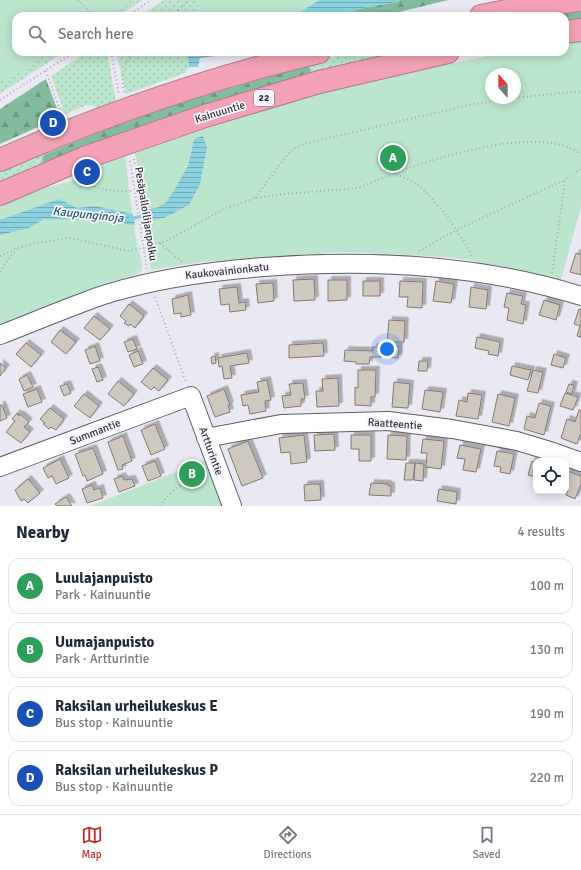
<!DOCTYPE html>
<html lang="en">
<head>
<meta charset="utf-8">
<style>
  :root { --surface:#fff; --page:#f2f2f3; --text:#1f2937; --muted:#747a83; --line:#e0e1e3; --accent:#be3027 }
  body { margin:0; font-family:Signika,sans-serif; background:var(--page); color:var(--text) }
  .controls { position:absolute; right:12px; bottom:12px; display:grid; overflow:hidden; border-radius:8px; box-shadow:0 2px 10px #0003 }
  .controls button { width:36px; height:36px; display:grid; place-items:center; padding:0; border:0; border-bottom:1px solid var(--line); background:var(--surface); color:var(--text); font:20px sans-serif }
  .compass { position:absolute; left:485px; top:68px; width:36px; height:36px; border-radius:50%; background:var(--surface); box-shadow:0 2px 10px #0003; rotate:339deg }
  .you { position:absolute; left:387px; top:349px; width:14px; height:14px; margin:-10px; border:3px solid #fff; border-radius:50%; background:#1a73e8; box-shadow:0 0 0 6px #1a73e833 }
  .badge { display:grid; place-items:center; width:26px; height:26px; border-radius:50%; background:var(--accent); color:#fff; font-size:13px; font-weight:700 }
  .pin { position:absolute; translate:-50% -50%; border:2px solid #fff; box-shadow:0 1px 4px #0006 }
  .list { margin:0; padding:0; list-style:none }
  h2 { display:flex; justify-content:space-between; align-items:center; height:52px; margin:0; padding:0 16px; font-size:17px }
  h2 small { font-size:13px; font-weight:400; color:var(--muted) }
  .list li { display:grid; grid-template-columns:26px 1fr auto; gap:12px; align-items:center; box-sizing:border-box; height:56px; margin:0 8px 8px; padding:0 8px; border:1px solid var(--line); border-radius:12px }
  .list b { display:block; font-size:15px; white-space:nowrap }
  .list p { margin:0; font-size:13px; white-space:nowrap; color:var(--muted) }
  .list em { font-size:13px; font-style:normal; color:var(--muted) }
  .icon { flex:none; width:22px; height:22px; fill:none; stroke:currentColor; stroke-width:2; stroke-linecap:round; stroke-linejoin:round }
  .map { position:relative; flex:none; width:581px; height:506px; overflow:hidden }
  .search { position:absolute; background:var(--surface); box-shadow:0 2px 10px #0003; left:12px; right:12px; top:12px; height:44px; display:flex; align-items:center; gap:10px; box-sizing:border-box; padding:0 14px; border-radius:12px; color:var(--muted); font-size:15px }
  .sheet { height:308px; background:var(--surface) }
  nav { display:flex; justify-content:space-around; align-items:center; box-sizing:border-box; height:56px; border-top:1px solid var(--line); background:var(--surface); font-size:11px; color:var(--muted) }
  nav a { display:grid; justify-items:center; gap:2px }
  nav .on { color:var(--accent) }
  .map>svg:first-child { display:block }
</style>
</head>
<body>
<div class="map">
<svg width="581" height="506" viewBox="0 0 581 506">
  <defs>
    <pattern id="grass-dots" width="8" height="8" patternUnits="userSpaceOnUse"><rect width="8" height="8" fill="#bbe5cd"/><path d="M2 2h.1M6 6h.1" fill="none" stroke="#a1c5b1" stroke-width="1.8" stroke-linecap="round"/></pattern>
    <pattern id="forest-firs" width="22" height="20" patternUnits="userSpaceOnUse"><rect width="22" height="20" fill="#83bb9d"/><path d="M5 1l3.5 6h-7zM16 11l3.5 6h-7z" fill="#6c9981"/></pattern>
    <pattern id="water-rules" width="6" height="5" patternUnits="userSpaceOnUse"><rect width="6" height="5" fill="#8bd2df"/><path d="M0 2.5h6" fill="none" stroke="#72abb6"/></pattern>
    <filter id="shadow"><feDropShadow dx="3.5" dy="-3.5" stdDeviation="0" flood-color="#0004"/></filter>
  </defs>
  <rect width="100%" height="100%" fill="#eae8f2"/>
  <path fill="url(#grass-dots)" d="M85,0H142C112,20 114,23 85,0Z
    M164,0H197L200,14L202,16H140Z
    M34,52H64L0,94V68Z
    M87,52H107L116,101L99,107L87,105L65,114L51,76Z
    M116,52H187L189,67L185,73L126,94Z
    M355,52H403L0,183V171L121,122L187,99L315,62Z"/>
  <path fill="url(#forest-firs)" d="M400,0H448L383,16H339L359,9L396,2Z
    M581,11V18L565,20V16H544Z
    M201,52H246L200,58Z
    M306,66L309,67L311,71L308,74C219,99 132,128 46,163L43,162L42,159L44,155L105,130L180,103Z
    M46,79L60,117L0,144V109Z"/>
  <path fill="#bbe5cd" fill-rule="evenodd" d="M0,0H129L105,16H16V52H50L16,75L0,80Z
    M197,0H319L294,16H202L200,14Z
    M581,41V206L561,280L463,259L432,256L346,252L201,262L151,270L149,260L148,221L164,218L204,164L206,148L194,139L188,166L173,192L166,202L159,207L146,210L135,153L219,123L321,93L432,67L509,52H565V43ZM491,74H515V98H491Z
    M125,157C129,187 132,218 138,249C140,256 145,266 140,273L100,285L0,324V206L35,191L78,179L93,172V168L116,158Z
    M207,460L224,506H90Z"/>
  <path fill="url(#water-rules)" d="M319,0H400L396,2L359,9L339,16H294Z
    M187,52H201L198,67H189Z
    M203,136L207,148L200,184L189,205L164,218L148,221L146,210L159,207L166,202L173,192L188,166L194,139Z
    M59,199L77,208L95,206L133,214L135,225L90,220L44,219L29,228L0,235V220Z"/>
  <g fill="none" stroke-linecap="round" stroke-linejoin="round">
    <path stroke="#8bd2df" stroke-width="3.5" d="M130,219L150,214"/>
  </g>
  <path fill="#cec8bf" stroke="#817b73" filter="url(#shadow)" d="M576,253L581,255V275L570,272Z
    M314,279L315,300L294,301L293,280Z
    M328,280H347V300L328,301Z
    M363,281H380V296H363Z
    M400,281L423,282L422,308L407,307L408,297H399Z
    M436,281L454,284L451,303L433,301Z
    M273,283L274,301L258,303L256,284Z
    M237,287L239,303L245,302L246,310L230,312L229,304L221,305L219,289Z
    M471,287L488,290L486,309L469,307Z
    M507,293L523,296L521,304L526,305L523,324L507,320L509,308L504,307Z
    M188,295L191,315L181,317V313L174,314L172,299Z
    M544,300L560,305L556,320L539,315Z
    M129,304L144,316L135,328L130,324L129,326L124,323L126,321L120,316Z
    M579,309L581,310V337L577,336L580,326L574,324Z
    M94,316L110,329L100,340L84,328Z
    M389,320L405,321L404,342H387Z
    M60,330L76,342L66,354L51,342Z
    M477,337L500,342L498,356L488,354L489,351L475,348Z
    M133,339L137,349L128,352L124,342Z
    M26,343L41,355L31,367L16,354Z
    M323,343L324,356L289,358V345Z
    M381,345L399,346L398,358L380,357Z
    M95,346L100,361L90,364L85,350Z
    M373,347H381L380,357H370L369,364H356V362L344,361L345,350L373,351Z
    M138,351L143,364L134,367L129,355Z
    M247,353L249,363L230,366L232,378L224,379L222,366L219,367L218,358Z
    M554,354L566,358L563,368L551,365Z
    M215,356L216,363L212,364L211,357Z
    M419,361H428L427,371H418Z
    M0,363L6,368L0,376Z
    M512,366L531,370L528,380L510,375Z
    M98,367L103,380L97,382L92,369Z
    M153,368L168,380L159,391L154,387L151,390L141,382Z
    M358,370H376L375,397H371V406L355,405V387L358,388Z
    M533,370L543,372L538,393L527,391Z
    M27,375L33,387L24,391L19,379Z
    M338,378L339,406L317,407L316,391H323L322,379Z
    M267,380L271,400L265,401L266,411L250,414L248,405L243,406L241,395L259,392L257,382Z
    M118,381L134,394L124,406L108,394Z
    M394,382L410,384L408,408L392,407Z
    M303,383L305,399H301V406L284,408L282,396L291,395L289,384Z
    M67,384L71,393L64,396L60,386Z
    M569,384L574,385L572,394L566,392Z
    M37,389L42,402L28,407L23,394Z
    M224,389L230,405H228L230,412L215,417L207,396Z
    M425,390L443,392L440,412L422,409Z
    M468,393L482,395L478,419L456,416L459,400L467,402Z
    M565,393L578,397L573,410L560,406Z
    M84,394L99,406L90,418L74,406Z
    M498,394L515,398L509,426L492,422Z
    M539,403L551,406L544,435L524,429L527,416L535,418Z
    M0,405H2L7,418L0,421Z
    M50,408L64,419L56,430L51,427L49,429L43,424L45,423L40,419Z
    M579,410H581V436L580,435L577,444L561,438L567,419L575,422Z
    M17,413L19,416L20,414L29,422L24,427L30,432L21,443L6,432L15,421L12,419Z
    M155,424L165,449L151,455L141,430Z
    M334,434L335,450L315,451L314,435Z
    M304,435L307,462L291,464L290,452L281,453L279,438Z
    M351,435H371V461H359V449H351Z
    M388,435L407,436L406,460L387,459Z
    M123,436L132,461L122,465L123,469L118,470L108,442Z
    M423,439L444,441L441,469L426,467L427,453H421Z
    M248,441L263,478L242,486L228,449Z
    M460,445L481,449L476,472L463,470L465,459L457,458Z
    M93,448L103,474L87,481L85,475L83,476L75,454Z
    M497,451L514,454L510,474L500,472L501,467L494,466Z
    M60,459L69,478L56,484L52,476L48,478L43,468Z
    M155,461L161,476L148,481L142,466Z
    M532,461L536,462V477L528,475Z
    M406,463H415L413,480H404Z
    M415,463L424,464L423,481L414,480Z
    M567,471L581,476V484L575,499L566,495L568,491L566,490Z
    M122,476L124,480L132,479L135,486L119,492L114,479Z
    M28,479L40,493L28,503L24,499L21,501L15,490Z
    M371,483L388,484V486H391V496L369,495Z
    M311,484H320L321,500L305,501L304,485Z
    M92,485L94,490L100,488L103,498L87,503L82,489Z
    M439,489L457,492L456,504L437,501Z
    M66,497L72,506H57L55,504Z"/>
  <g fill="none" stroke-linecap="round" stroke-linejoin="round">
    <g stroke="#605e67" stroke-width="20">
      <path id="minor" d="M0,335C26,325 52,314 79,304C89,300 99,296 110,293C160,278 212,271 264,267C370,259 479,264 581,296
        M206,438L281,424L388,421L452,429L517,441L550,451L581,462
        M0,467L191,396L232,506"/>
    </g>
    <g stroke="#b07b8a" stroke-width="24">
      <path id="highway" d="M481,16L532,6L581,0
        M565,32L581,30
        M0,160C103,115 210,78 319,52
        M0,194L84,158L205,116L319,82L448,52"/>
    </g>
    <path stroke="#aeacb4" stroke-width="2" stroke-dasharray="1 3" stroke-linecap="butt" d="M78,0L94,16
      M128,16L151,0
      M172,16L190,0
      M111,52L119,94
      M46,71L62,116
      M124,92C121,77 123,65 133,52
      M515,98L581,91
      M0,100L74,52
      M134,159L144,226L149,246
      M130,161L147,269
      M395,173C438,157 541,124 581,154
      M81,178C96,192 115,191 134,191
      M255,198L287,155L295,148L307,143L474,104L514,98
      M160,243L182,262
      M419,251L456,230L565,180
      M0,256L17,248L36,243L70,238L128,251L144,248L168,240L224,209L255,198L285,194L358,188L395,173C402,178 412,180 419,186C437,201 463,236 473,258
      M0,272L6,262L17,249
      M552,273L565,180L581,169
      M155,297L186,382
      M160,506C170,490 189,480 202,466"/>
    <use href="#minor" stroke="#fff" stroke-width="18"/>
    <use href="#highway" stroke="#f3a1b6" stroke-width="22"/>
  </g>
  <g text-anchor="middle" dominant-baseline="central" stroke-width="3.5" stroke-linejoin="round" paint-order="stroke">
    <rect fill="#f7f5fe" stroke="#6f6e73" stroke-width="1" x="254" y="90" width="20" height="16" rx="3"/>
    <g font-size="10" font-weight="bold" fill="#353438">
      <text x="264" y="98">22</text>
    </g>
    <g font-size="11" fill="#353438" stroke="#f7f5fe">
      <text transform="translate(220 112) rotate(-17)">Kainuuntie</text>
      <text transform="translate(146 214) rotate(81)">Pesäpalloilijanpolku</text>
      <text transform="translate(227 271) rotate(-6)">Kaukovainionkatu</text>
      <text transform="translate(395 424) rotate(4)">Raatteentie</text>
      <text transform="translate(95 432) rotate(-21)">Summantie</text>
      <text transform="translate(211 451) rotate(70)">Artturintie</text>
    </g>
    <g font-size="12" font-style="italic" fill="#235e68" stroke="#f7f5fe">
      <text transform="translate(88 215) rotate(6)">Kaupunginoja</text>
    </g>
  </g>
</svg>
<div class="controls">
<button><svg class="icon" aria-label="locate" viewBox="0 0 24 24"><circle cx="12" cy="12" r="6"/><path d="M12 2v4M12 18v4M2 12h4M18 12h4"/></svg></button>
</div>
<svg class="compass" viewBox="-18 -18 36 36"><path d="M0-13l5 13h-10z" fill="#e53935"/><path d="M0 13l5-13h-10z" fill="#747a83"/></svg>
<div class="you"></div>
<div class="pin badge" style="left:393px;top:158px;background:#2e9e5b">A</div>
<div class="pin badge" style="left:192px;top:474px;background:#2e9e5b">B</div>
<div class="pin badge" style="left:87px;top:172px;background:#1a4fb4">C</div>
<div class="pin badge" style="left:53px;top:123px;background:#1a4fb4">D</div>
<div class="search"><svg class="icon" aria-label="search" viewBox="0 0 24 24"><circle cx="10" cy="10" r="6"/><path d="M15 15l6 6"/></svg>Search here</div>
</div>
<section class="sheet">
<h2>Nearby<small>4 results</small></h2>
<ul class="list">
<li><span class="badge" style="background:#2e9e5b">A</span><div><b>Luulajanpuisto</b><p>Park · Kainuuntie</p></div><em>100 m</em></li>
<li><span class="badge" style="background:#2e9e5b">B</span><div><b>Uumajanpuisto</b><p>Park · Artturintie</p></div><em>130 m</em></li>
<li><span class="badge" style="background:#1a4fb4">C</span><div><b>Raksilan urheilukeskus E</b><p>Bus stop · Kainuuntie</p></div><em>190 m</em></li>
<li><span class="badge" style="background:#1a4fb4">D</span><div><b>Raksilan urheilukeskus P</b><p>Bus stop · Kainuuntie</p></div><em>220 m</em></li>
</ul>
</section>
<nav>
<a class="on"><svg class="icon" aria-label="map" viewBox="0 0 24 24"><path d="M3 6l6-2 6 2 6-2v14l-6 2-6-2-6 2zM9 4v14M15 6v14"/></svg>Map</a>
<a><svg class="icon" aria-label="directions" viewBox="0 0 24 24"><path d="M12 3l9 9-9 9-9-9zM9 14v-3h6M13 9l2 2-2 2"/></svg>Directions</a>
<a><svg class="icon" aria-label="saved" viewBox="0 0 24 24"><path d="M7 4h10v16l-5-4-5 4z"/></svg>Saved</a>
</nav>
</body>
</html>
